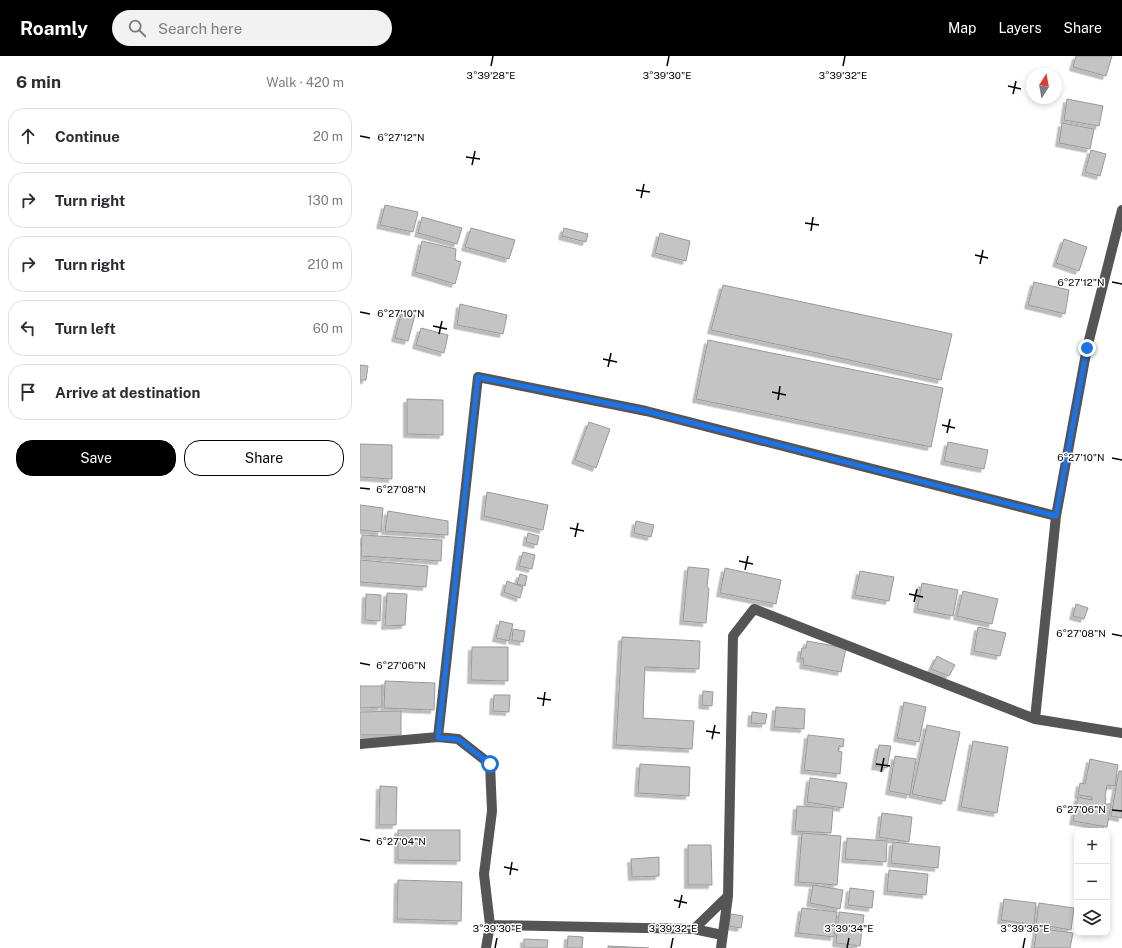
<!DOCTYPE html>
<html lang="en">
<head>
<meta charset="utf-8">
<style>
  :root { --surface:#fff; --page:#f2f2f3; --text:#2b2b33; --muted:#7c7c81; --line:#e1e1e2; --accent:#000 }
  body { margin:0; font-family:"Public Sans",sans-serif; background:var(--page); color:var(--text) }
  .controls { position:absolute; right:12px; bottom:12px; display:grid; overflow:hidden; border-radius:8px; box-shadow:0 2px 6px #0003 }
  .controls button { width:36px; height:36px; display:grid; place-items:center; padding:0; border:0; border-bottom:1px solid var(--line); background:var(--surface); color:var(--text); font:20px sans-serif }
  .compass { position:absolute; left:666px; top:12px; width:36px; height:36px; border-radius:50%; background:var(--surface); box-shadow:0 2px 6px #0003; rotate:11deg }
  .stop { position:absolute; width:12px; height:12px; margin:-9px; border:3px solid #1a73e8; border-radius:50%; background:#fff }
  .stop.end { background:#1a73e8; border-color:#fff; box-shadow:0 1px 4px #0008 }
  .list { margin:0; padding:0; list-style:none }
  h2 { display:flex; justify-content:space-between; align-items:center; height:52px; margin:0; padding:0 16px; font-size:17px }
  h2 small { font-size:13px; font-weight:400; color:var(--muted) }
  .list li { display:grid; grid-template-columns:26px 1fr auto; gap:12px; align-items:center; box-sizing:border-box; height:56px; margin:0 8px 8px; padding:0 8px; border:1px solid var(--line); border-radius:16px }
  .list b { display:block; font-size:15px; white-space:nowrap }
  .list em { font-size:13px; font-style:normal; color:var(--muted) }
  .actions { display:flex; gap:8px; padding:12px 16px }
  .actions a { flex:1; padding:9px 0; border:1px solid var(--accent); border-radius:16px; text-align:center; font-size:14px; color:var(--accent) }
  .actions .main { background:var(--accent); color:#fff }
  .icon { flex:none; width:22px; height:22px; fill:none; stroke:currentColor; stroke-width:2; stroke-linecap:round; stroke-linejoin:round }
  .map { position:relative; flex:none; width:762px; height:892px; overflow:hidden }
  header { display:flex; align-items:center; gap:24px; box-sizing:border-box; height:56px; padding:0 20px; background:var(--accent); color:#fff }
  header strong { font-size:19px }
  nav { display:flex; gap:22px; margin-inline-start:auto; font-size:14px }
  .search { width:280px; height:36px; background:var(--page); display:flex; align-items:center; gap:10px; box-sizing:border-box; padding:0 14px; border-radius:22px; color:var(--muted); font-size:15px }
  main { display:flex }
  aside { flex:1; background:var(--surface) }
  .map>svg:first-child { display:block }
</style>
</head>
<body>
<header>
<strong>Roamly</strong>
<div class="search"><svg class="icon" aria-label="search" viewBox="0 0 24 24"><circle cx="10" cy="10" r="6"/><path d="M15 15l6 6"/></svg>Search here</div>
<nav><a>Map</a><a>Layers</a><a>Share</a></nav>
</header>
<main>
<aside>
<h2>6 min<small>Walk · 420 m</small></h2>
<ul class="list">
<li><svg class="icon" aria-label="ahead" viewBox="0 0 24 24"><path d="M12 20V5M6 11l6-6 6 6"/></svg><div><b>Continue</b></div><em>20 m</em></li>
<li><svg class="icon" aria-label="right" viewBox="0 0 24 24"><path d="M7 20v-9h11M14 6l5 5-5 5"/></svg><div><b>Turn right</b></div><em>130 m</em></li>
<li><svg class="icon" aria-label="right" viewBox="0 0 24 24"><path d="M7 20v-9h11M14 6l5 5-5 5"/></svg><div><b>Turn right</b></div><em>210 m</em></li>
<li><svg class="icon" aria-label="left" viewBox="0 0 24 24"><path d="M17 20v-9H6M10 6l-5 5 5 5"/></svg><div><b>Turn left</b></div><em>60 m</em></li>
<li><svg class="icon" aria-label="arrive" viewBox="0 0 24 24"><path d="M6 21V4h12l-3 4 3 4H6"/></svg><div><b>Arrive at destination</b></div></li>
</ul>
<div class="actions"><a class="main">Save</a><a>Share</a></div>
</aside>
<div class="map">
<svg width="762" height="892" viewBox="0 0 762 892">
  <defs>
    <filter id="shadow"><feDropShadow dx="-3.5" dy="3.5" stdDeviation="0" flood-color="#0004"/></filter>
  </defs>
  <rect width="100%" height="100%" fill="#fff"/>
  <path fill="#c4c4c4" stroke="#999" filter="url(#shadow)" d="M716,0H752L746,20L713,11Z
    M707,43L743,50L739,70L704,64Z
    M702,67L734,73L730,93L699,87Z
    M731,94L746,98L740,120L725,116Z
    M25,149L58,156L53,176L20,169Z
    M62,161L102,172L97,188L58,177Z
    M111,172L155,184L149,203L105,191Z
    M204,172L228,178L226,186L202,180Z
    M300,177L330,185L326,205L295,197Z
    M704,183L727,191L719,215L696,207Z
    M62,185L96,193L95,204L101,206L95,228L55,216Z
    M674,226L709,234L705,258L668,249Z
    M363,229L592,278L581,324L351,274Z
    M100,248L147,259L143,278L97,269Z
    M42,255L55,259L48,285L35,282Z
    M61,272L88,279L84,297L56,289Z
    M348,284L583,332L571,391L336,343Z
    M0,309L8,310L6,324H0Z
    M47,343L83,344V379L47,378Z
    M229,366L250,373L236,412L215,404Z
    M588,386L628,394L624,413L584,405Z
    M0,388L32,389V423L0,421Z
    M127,436L188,449L183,474L124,460Z
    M0,449L23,452L21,476L0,474Z
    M28,455L88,465V479L25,475Z
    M276,465L294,469L291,481L274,477Z
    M168,477L179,480L177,489L166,486Z
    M2,479L82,484L81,505L1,500Z
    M163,496L175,499L172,513L159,510Z
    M0,504L68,510L66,531L0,526Z
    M328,511L349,513L347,530L349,533L346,567L323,565Z
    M365,512L421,524L416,548L360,537Z
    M500,515L534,521L529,545L495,539Z
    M160,518L167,520L165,530L157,528Z
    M147,525L163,531L160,542L144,536Z
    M562,527L598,534L593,560L557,553Z
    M603,535L638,543L632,568L597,560Z
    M27,537L47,538L45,569L25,570Z
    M6,538L21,539L20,565L5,564Z
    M716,548L728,552L724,563L713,560Z
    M140,565L153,568L149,585L136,582Z
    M618,571L646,577L640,600L614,595Z
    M153,573L165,575L163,586L152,584Z
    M262,581L340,585L339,613L285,611L283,662L334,665L332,693L256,689Z
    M447,585L486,592L481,616L443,609L444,603L440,602L442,592H446Z
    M112,591H148V625L111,624Z
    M577,600L595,609L589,620L571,613Z
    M25,625L75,627L74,654L24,652Z
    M0,630H22V651L0,652Z
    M343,635L353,636L352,650L342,649Z
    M134,639H150L149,656L133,655Z
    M544,646L566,651L559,686L537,682Z
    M416,651L445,653L444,673L414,671Z
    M41,655V679H0V656Z
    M392,656L407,658L405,668L391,667Z
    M567,669L600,676L585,745L552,738Z
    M448,679L484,683L483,691L479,690L478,695L482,696L480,718L444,714Z
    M613,685L648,691L637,757L601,751Z
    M519,689L531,690L527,712L515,710Z
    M535,700L556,703L550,739L529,735Z
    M730,703L758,709L755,730L747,729L745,741L746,742L745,748H751L747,771L713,765L718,741L732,744V741L718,739L720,727L725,728Z
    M280,708L330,711L329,740L278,737Z
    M759,715H762V762L751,760Z
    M450,722L487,727L483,752L447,746Z
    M20,730L37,731L36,769H19Z
    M437,750L473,752L471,777L435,775Z
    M522,757L552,761L549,786L519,781Z
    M38,774H100V805L38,804Z
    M442,777L481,780L477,829L438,826Z
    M487,782L527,785L526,806L485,803Z
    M533,786L580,791L578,812L531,807Z
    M328,789H351L352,829H328Z
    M299,801V820L272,821L271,803Z
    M529,814L568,818L566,839L527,835Z
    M38,824L102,826L101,865L37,863Z
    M453,829L483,834L480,853L450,847Z
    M490,832L514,835L512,852L488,849Z
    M644,843L676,847L674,869L641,864Z
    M679,847L714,852L711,874L676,868Z
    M442,852L477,856L474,881L438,877Z
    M479,856L504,859L500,890L476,887Z
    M371,858L383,860L381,872L369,870Z
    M677,872L713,877L710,892H674Z
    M208,880L223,881L222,892H207Z
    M164,883L188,884L187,892H164Z
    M248,890L289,892H248Z"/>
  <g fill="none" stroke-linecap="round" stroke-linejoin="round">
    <path stroke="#555" stroke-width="10" d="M675,663L696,460L727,292L762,154
      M78,681L98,683L130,708L132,755L124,818L130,869L126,892
      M0,688L78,681L118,321L286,355L696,460
      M130,869L334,873L362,879
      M334,873L368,840
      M361,892L368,840L373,580L394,553L675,663L762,677"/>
  </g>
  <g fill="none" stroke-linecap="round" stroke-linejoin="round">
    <path stroke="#1a73e8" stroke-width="5" d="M130,708L98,683L78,682L118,321L286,355L696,460L727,292"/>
  </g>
  <path fill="none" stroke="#000" stroke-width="1.5" d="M131,10L133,0M307,10L309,0M483,10L485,0M648,30L661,33M653,38L656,25M0,80L10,82M106,101L120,103M112,109L115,95M276,134L290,136M281,142L284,128M445,167L459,169M451,175L453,161M615,199L628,202M620,208L623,194M752,226L762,228M0,256L10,258M73,270L87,273M79,278L82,265M243,303L257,306M248,311L251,297M412,336L426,339M418,344L420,330M582,369L595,372M587,377L590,363M752,402L762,404M0,432L10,433M210,472L224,475M215,481L218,467M379,505L393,508M385,514L388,500M549,538L563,541M554,546L557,533M752,578L762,580M0,607L10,609M177,642L191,644M183,650L185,636M346,675L360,677M352,683L355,669M516,708L530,710M521,716L524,702M752,754L762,755M0,783L10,785M144,811L158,814M150,819L152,806M314,844L327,847M319,852L322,839M135,892L137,882M311,892L313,882M487,892L489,882M663,892L665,882"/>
  <g font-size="10" text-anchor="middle" fill="#000" stroke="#fff" stroke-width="3" stroke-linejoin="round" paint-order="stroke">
    <text x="131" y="23">3°39'28"E</text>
    <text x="307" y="23">3°39'30"E</text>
    <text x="483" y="23">3°39'32"E</text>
    <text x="41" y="85">6°27'12"N</text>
    <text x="721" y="230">6°27'12"N</text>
    <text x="41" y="261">6°27'10"N</text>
    <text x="721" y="405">6°27'10"N</text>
    <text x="41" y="437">6°27'08"N</text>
    <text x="721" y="581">6°27'08"N</text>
    <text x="41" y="613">6°27'06"N</text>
    <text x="721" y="757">6°27'06"N</text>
    <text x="41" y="789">6°27'04"N</text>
    <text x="137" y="876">3°39'30"E</text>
    <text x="313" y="876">3°39'32"E</text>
    <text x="489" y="876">3°39'34"E</text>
    <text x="665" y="876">3°39'36"E</text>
  </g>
</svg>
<div class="controls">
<button>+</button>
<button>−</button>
<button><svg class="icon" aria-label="layers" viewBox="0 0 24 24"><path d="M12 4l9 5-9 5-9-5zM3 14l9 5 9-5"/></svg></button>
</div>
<svg class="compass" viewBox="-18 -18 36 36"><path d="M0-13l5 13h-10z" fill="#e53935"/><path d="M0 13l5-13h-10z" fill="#7c7c81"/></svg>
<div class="stop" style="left:130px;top:708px"></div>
<div class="stop end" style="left:727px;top:292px"></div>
</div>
</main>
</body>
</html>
